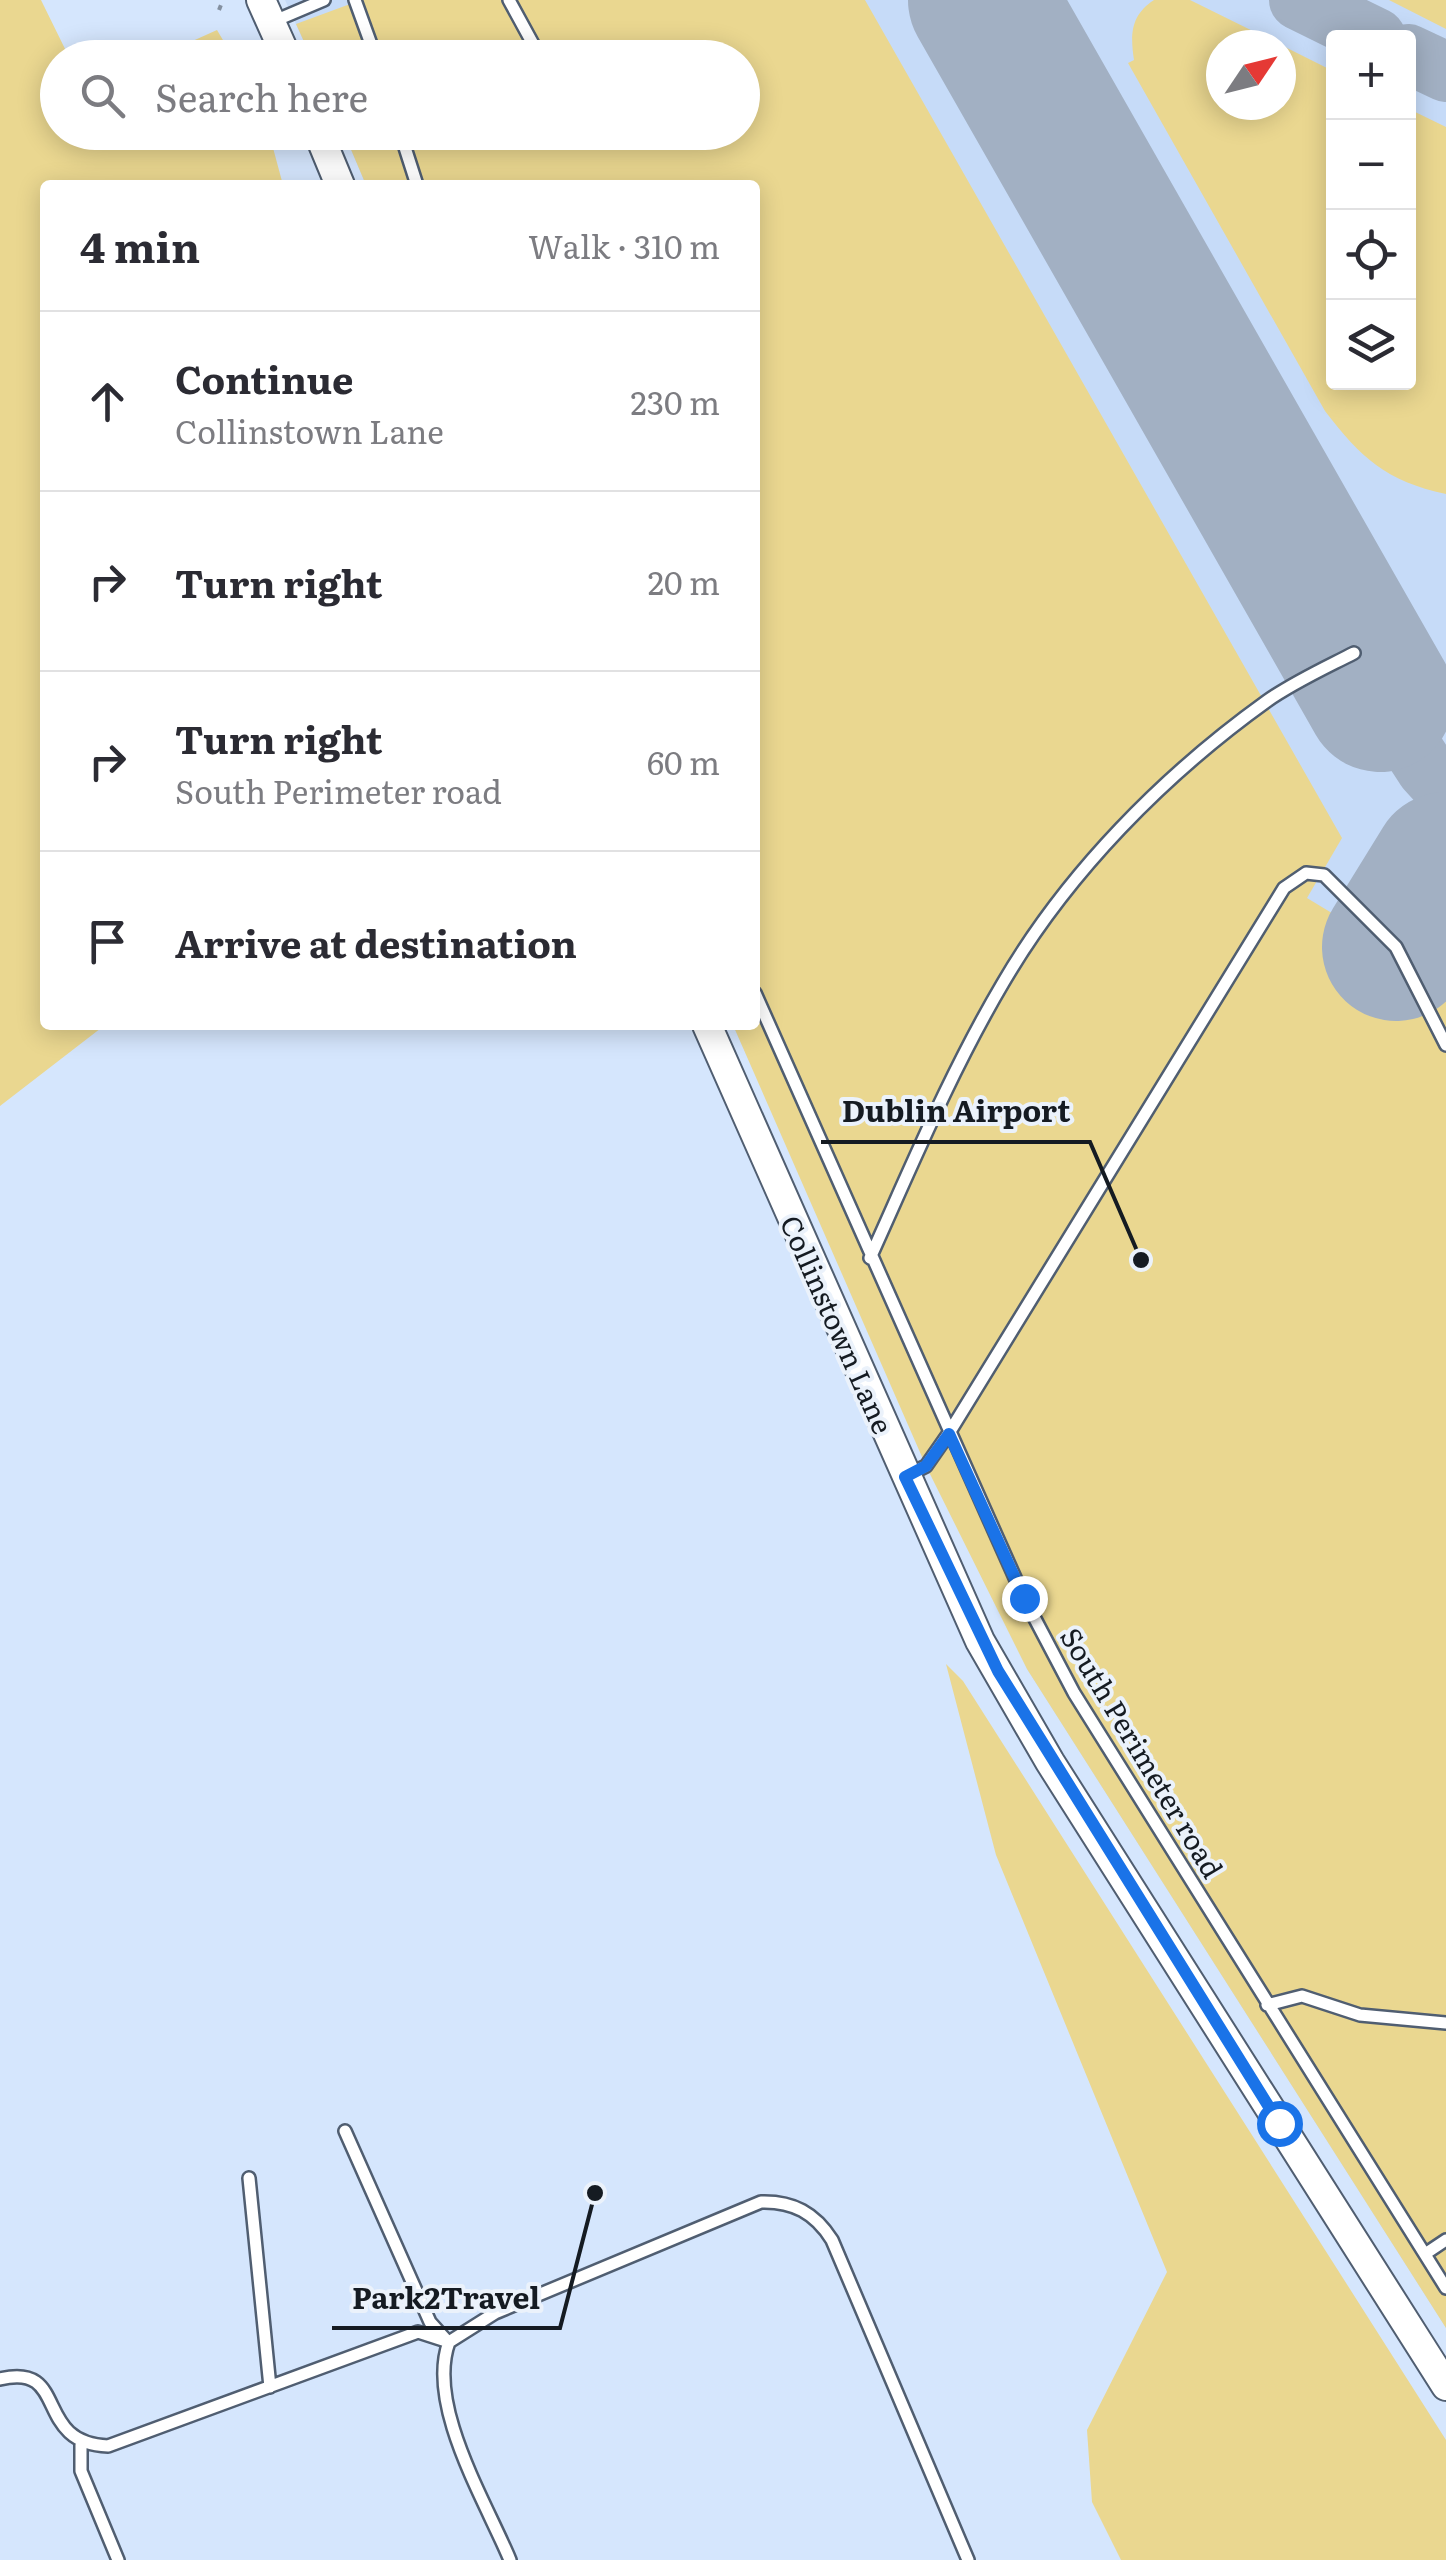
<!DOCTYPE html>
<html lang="en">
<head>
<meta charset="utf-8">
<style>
  :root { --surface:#fff; --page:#f2f2f3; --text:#2b2b33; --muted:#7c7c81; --line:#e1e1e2 }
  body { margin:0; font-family:Literata,serif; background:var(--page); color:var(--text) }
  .controls { position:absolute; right:30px; top:30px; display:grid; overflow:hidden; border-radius:10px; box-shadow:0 5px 25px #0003 }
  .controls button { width:90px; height:90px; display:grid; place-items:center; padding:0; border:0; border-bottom:2px solid var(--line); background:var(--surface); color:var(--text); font:50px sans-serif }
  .compass { position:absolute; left:1206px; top:30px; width:90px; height:90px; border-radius:50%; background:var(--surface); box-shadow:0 5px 25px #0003; rotate:55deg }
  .stop { position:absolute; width:30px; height:30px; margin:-22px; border:8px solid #1a73e8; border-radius:50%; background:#fff }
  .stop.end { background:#1a73e8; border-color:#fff; box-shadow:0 2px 10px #0008 }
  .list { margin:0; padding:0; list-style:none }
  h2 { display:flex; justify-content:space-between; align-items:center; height:130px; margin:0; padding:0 40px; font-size:42px }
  h2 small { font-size:32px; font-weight:400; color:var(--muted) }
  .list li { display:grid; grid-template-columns:65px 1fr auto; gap:30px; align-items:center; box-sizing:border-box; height:180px; padding:0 40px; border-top:2px solid var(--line) }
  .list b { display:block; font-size:38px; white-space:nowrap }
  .list p { margin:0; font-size:32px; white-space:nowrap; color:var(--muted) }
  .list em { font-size:32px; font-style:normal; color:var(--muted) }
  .icon { flex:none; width:55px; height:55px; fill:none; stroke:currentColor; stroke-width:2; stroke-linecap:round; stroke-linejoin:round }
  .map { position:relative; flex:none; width:1446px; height:2560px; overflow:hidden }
  .search { position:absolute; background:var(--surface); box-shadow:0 5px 25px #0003; left:40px; top:40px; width:720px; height:110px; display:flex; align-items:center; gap:25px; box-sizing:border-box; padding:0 35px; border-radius:55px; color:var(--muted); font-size:38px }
  .panel { position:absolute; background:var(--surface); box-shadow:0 5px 25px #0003; left:40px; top:180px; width:720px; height:850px; border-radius:10px }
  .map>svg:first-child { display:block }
</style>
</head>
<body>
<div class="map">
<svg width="1446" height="2560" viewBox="0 0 1446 2560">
  <rect width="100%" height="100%" fill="#d5e6fd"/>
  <path fill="#c6dbf8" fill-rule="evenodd" d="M285,0H1446V2328L1027,1669L733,1025H755V185H366L344,133L742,132V58L311,57ZM1334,38H1408V382H1334ZM1221,45H1281V105H1221Z"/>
  <path fill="#ead790" d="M0,0H41L69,57L58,58V132L269,133L283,185H45V1025H105L0,1106Z
    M361,0H865L1342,838L1307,898L1446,982V2328L1027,1669L926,1466L733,1025H755V185H366L344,133L742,132V58L311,57L296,24Z
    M1154,0H1190L1281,45H1221V105H1281V45L1333,71L1334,382H1408L1409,109L1446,127V494C1386,481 1361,458 1325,411L1128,63L1134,60C1130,34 1131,15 1154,0Z
    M1389,0H1446V29Z
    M217,30L233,57H157Z
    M946,1664L963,1681L1446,2440V2560H1121L1092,2502L1087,2430L1167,2272L996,1855Z"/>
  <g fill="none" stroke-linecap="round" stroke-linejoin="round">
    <path stroke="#a2b0c3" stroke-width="60" d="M1299,0L1376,38
      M1408,54L1446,72
      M1349,645L1403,687L1446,700
      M1380,698L1426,769L1446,791"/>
    <path stroke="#a2b0c3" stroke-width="148" d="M982,0L1380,698
      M1396,947L1446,866"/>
    <g stroke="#505e71" stroke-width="16">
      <path id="service" d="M355,0L376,58
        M509,0L533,44L512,58
        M272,22L324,0
        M400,132L417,185
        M755,993L1024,1598L1074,1693L1446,2288
        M870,1258C912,1165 951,1071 1003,983C1067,873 1164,775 1267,701C1294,682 1325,668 1354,653
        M908,1475L926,1466L949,1433L1284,888L1306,873L1324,875L1396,947L1446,1045
        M1267,2005L1302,1996L1360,2015L1446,2023
        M345,2131L430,2322L448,2342
        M249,2178L270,2387
        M1425,2254L1446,2240
        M0,2379C70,2362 32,2443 108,2446L418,2332L449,2342
        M81,2445V2471L118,2560
        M510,2560C485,2500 426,2405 449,2342L495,2313L761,2202C793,2201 815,2213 832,2240L968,2560"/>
    </g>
    <g stroke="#505e71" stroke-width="32">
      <path id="tertiary" d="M261,0L287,58
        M318,132L340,185
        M707,1025L980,1641L1050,1762L1446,2386"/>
    </g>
    <path stroke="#8490a0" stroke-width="4" stroke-dasharray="5 8" stroke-linecap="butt" d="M219,10L223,0"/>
    <use href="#service" stroke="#fff" stroke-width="11"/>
    <use href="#tertiary" stroke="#fff" stroke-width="28"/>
  </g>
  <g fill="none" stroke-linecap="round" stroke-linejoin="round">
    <path stroke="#1a73e8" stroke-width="12" d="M1024,1598L949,1434L926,1466L905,1477L998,1671L1279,2123"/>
  </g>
  <g text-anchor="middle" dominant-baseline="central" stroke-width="8" stroke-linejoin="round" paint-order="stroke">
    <g font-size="28" fill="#151b22" stroke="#ebf2fb">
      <text transform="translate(838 1324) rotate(66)">Collinstown Lane</text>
      <text transform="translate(1143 1752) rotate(59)">South Perimeter road</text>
    </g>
  </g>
  <path fill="none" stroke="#151b22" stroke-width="4" d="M1141 1260L1090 1142H821M595 2193L560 2328H332"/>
  <g fill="#151b22" stroke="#ebf2fb" stroke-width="4">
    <circle cx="1141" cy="1260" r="10"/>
    <circle cx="595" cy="2193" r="10"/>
  </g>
  <g font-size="30" text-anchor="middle" font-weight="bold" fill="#151b22" stroke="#ebf2fb" stroke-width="8" stroke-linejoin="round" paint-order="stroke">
    <text x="956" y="1122">Dublin Airport</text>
    <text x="446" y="2309">Park2Travel</text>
  </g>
</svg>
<div class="controls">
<button>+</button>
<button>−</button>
<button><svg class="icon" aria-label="locate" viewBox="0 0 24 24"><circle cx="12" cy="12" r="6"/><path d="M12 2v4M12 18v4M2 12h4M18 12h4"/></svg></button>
<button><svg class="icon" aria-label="layers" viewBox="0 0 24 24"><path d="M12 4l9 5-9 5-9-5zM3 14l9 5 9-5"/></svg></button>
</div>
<svg class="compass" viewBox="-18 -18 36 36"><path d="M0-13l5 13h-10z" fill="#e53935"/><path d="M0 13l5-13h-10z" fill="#7c7c81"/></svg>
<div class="stop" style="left:1279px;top:2123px"></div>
<div class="stop end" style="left:1024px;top:1598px"></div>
<div class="search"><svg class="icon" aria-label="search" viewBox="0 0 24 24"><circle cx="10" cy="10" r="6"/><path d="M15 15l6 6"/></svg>Search here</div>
<section class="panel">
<h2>4 min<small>Walk · 310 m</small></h2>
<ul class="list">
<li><svg class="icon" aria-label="ahead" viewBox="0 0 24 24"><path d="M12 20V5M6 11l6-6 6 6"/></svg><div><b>Continue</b><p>Collinstown Lane</p></div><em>230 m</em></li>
<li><svg class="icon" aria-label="right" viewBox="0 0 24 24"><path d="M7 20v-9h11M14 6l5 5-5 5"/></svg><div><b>Turn right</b></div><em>20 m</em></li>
<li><svg class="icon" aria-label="right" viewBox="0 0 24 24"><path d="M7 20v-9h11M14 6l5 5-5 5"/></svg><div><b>Turn right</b><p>South Perimeter road</p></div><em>60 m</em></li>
<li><svg class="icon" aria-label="arrive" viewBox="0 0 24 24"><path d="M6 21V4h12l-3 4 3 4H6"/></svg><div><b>Arrive at destination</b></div></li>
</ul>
</section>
</div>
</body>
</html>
